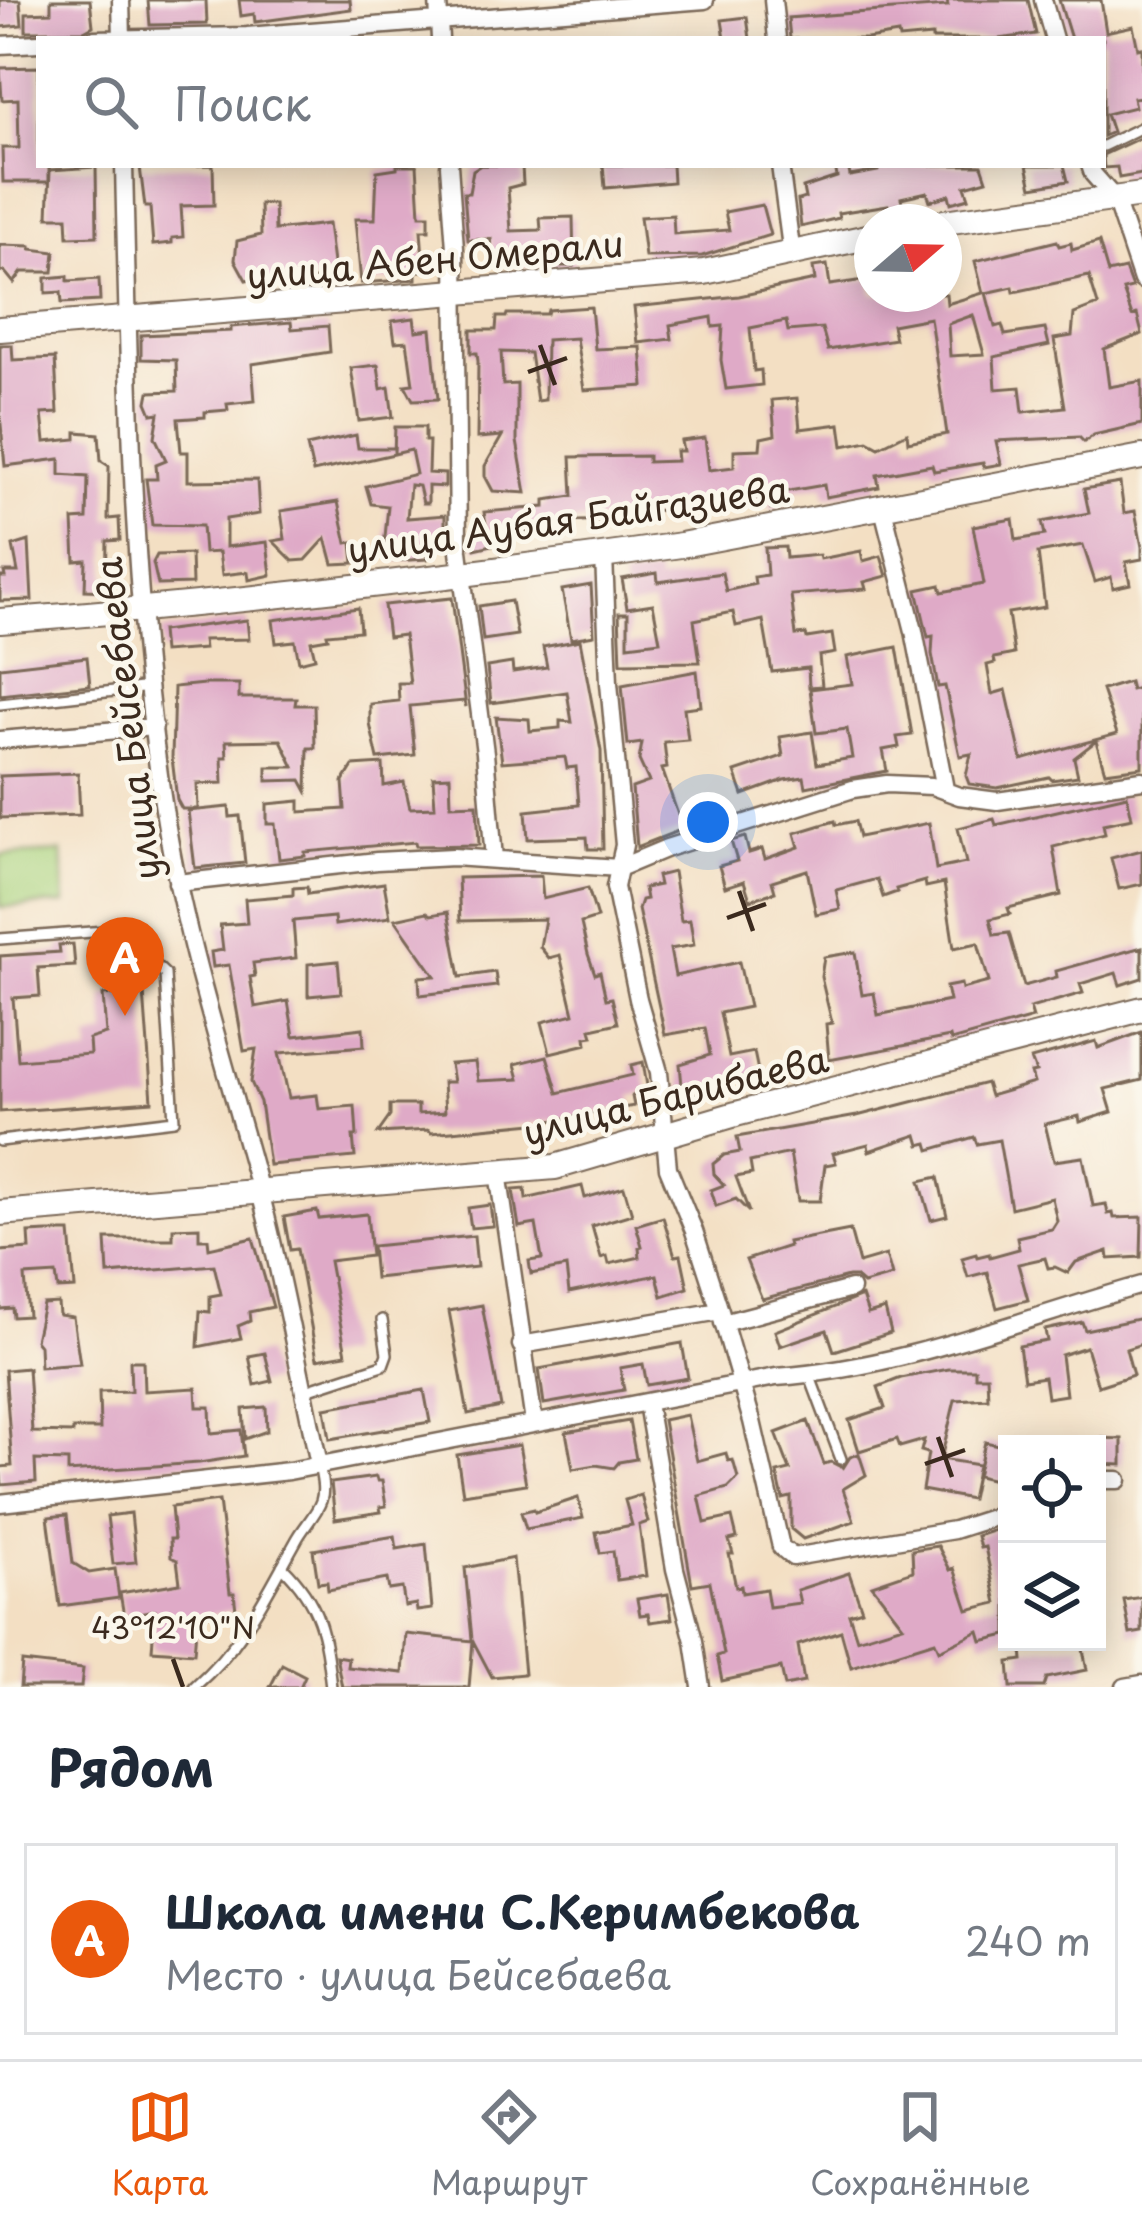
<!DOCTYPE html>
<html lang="ru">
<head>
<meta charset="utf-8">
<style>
  :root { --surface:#fff; --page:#f6f6f7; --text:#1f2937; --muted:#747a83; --line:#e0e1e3; --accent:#ea580c }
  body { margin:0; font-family:"Playpen Sans",sans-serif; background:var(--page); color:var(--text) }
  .controls { position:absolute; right:36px; bottom:36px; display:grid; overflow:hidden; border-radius:0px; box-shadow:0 6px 30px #0003 }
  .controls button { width:108px; height:108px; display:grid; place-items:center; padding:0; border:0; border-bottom:3px solid var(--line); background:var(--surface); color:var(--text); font:60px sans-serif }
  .compass { position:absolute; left:854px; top:204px; width:108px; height:108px; border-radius:50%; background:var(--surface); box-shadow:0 6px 30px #0003; rotate:70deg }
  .you { position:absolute; left:708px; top:822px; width:42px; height:42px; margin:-30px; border:9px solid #fff; border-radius:50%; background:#1a73e8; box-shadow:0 0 0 18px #1a73e833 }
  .badge { display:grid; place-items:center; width:78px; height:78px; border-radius:50%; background:var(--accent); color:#fff; font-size:39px; font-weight:700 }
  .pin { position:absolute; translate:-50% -99px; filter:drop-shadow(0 3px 6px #0008) }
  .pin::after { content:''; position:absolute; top:63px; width:42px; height:36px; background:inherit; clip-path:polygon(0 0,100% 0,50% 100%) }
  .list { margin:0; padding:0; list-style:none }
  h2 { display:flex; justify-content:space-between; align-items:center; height:156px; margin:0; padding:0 48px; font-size:51px }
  h2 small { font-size:39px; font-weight:400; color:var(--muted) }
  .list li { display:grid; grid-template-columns:78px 1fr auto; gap:36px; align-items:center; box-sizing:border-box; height:192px; margin:0 24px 24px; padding:0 24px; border:3px solid var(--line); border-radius:0px }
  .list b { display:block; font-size:45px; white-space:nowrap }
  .list p { margin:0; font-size:39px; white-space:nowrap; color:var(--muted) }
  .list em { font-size:39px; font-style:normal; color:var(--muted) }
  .icon { flex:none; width:66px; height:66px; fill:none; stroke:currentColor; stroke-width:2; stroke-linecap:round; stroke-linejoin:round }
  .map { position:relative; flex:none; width:1142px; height:1687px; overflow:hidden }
  .search { position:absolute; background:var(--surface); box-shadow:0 6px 30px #0003; left:36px; right:36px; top:36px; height:132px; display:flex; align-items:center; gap:30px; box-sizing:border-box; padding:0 42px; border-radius:0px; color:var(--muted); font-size:45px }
  .sheet { height:372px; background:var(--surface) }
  nav { display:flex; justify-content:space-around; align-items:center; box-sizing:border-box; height:168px; border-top:3px solid var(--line); background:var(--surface); font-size:33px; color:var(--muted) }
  nav a { display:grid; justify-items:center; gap:6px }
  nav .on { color:var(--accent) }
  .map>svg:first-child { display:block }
</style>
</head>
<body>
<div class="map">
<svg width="1142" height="1687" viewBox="0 0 1142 1687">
  <rect width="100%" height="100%" fill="#fbf7ec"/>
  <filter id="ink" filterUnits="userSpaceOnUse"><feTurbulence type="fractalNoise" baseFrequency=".00833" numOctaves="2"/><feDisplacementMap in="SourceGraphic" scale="24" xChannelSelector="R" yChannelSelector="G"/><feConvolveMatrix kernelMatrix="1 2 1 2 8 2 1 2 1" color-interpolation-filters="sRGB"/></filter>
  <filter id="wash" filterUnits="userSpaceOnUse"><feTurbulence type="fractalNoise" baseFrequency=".004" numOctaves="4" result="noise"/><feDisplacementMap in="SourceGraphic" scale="48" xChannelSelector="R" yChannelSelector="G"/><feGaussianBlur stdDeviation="2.7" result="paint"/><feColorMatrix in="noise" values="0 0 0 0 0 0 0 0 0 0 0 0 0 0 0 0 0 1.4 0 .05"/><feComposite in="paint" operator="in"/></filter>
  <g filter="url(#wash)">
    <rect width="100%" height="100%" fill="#f3dfc3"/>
    <path fill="#aad37e" stroke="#727e4e" stroke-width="3" d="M62,852L65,904L0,907V855Z"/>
    <g id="blocks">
      <path fill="#dfaac7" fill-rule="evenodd" d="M0,0H20L22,25L0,27Z
        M51,0H90L93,26L84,31H26V13L51,12Z
        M148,0H206L207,24L150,25Z
        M239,0H350L351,9L255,22L254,14L241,16Z
        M947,0H1028L1036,34L998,39H932V36L899,39L898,34L867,39H790L788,18L948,6Z
        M1059,0H1101L1106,32L1133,26L1138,49L1142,48V97L1133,98L1135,107L1106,114L1112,132L1103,136V39H1071Z
        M747,17L750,39H725L722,20Z
        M39,67V165H49V182H3L2,148H19L18,99L2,100L0,68Z
        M1142,137V174L1119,178L1117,167L1104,168L1103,155Z
        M213,165L214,205L181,206L183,237L172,238V243L153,245L150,207H145L140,167Z
        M397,165H417L420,215H429V230H421L423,258H435V271H416V279L361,283L355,219H375L377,171L397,168Z
        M481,165L522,166L523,184L508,188L511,231L541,230L540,218L573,217L574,266H498V261H492L491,239L468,240L464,193H469L473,170Z
        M603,165H672L673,182L605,188Z
        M835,165H848L850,176L878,171L879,165H982L987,180L965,186L969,198L951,203L949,195L930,201L927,192L901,198L903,208L890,211L888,205L838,213L839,218L801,227L798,200L805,198L803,188L837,177Z
        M1027,165H1064L1068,181L1032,187Z
        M96,167L97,236L68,237L67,217H48L50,170Z
        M260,204H274L275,230L328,224L335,279H277L278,284L265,286L263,277L246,280L235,260L237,241L261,235Z
        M762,205L770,235L702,256L645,257L640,217L673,215L674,234L729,230L725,212Z
        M1057,241L1059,246L1071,243L1072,250L1099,242L1108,273L1125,269L1132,288L1123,290L1132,316L1137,314L1142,334L1104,349L1109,387L1142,381V424L1094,435L1084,442L1079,437L996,441L1001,464L984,467L983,463L934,471L932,465L877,475L879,487L826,497L824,485L783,492L786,506L771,509L769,498H735L736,504L651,511L652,519L579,521L526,529L527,533L491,538L492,545L475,549L472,534L487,531L484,512L545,507V500L573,496L571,457L648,456V462L677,461L676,451H683L681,441L705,438L709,470L734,467V450L760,449L761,438L775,435L772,400L797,398L800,429L840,424L843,446L868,441L879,447L907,433L908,442L947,434L930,318L892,325L895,339L828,350L822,328L788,331L786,321L750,328L754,371L761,370L762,385L726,389L721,360L723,326L713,327L712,317L670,325L672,339L638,343L634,307L739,296L815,280L813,267L827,265L830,285L871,279L872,294H946L947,304L983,293L975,261ZM1089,276L1098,305L1074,314L1072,336L1054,339L1065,407L1023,412L1020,387L996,389L994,357L1049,345L1045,329L1005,335L1002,325L995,327L986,293L1013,287L1014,292ZM973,315L984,354L950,356L948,324Z
        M0,245L31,246V249L55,252L53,272H22L14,283L5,272L0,271Z
        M68,276V281L99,279L100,301L62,303L61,292L46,293V278Z
        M591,307L595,349L641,347L644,386L584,390L576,338L546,340L545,400L537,401L530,353L501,352L503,385L517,384V441L526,493L493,491L485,476V466L502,436L477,438L478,361L477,353H471V330H496L497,317H506L507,314H547L548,310Z
        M414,318L416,331L431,329L438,399L413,400L405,385L413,384L407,341L395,342L392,321Z
        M291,322L292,329L328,326L330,352L252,364L255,401L227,404L228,410L205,412V417L178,419L181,452H188V481L257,480L259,514L226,519V547L267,542L271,575L249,580L248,572L222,575L219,552L204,553L202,526L152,525L146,479H157L156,464L166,460L155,437L159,413L152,414L147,402L149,392L177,391L176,360L141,359V335L231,331V327Z
        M0,345H12L13,360L55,358L58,413L42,414L45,442L76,439V432L99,434L101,461L109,466L108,519L119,518L120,540L107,541L106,591L85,590L86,560L75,561L73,520L87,519L88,477L60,475V459L5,466L0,414Z
        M378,365L381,389L389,387L393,417L359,421L351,368Z
        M395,427H425V441H429L428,473L445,474V487L428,486V503H423L419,486L410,485L407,518L445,515V537L425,538L427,559L393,561L384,547L388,506L371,504L366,486L416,474L411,450L394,454Z
        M356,435L358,448H394V454L313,472L307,446Z
        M1120,483L1124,513L1135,511L1142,547V559L1126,562L1130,584L1113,588L1111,577L1095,582L1083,545L1038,553L1045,607L1008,613L1014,654L994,658L995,663L987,665L992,694L1006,690L1022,760L1117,734L1102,690L1129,682L1131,690L1142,687V767L1105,772L1096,741L1074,758L1078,776L1052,780L1049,777L997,788L969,784L966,776L971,754L960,756L945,686L938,687L932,654L933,636L928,637L917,590L940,585L942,592L984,584L973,526L1013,519L1016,540L1045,535L1042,522L1089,513L1084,489Z
        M338,502L347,543L352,542L354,563L333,564L326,538L306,560L293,561L273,541L285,539L281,511Z
        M29,541L32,600L0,601V577H5L4,572H18L13,546Z
        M785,547L786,558L819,555L820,559L861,551L863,561L881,556L887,576L864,582L866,589L791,595L796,635L806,634L807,638L832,634L835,653L819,656L822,686L809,687L808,668L772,672L763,620L736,626L733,612L694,620L700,662L621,663L619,613H628V645L660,641L653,604L627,608L622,579L657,573L658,582L722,573L726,591L755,584L754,577L767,575L765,548Z
        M191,554L192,584L158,585L153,563L157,555Z
        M591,585L594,635L571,639L562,590Z
        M452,598L466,707L464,701L410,706L415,755L378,759L370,724V704L399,701L398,683H410L404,635L388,637L384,605Z
        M511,601L517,635L483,640L479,606Z
        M358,608L360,631L327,634L328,638L311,641L315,658L299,662L295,641L276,643L273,620Z
        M247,620L249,639L203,640L204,649L163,652L161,631Z
        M580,640L601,751L603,849H588L587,837L528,839L526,811L579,805L576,767L567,768L565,757L502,762L496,717L529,719L530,731L560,728V721L572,722L567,692L491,703L487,667L512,663L513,672L547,667L543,647Z
        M897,647L912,735L897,737L899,747L883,750L887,771L806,787L804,777L784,780L743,795L735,772L783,756L780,737L812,732L817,764L852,758L847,729L816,733L810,689L852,684L847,657Z
        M87,657L90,685L0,695V667Z
        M697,671L701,706L684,708L688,740L664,742L667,768L662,769L683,829L637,847L632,788L649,782L639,760L642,743L628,745L622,685Z
        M204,684H239V698H296L295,705H314L315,748H308L307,791L301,780L267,781V767H294L281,740L226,741L227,757H222L223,783L197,784L198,809H182L177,800L172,758L174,687Z
        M383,764L384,786L404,782L410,808L435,807L433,777L450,776L451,805L477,804L479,845L416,846L415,842L305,852V856L279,859L275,824H267V804L300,801V812L345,809L343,782L353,766Z
        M78,773L80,815L0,818V776Z
        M1127,795L1132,818L1103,824L1105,834L1053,847L1061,895L1008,908L1010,914L990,919L994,935L1009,933L1024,986L1057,977L1056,971L1142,947V978L1120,985L1116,973L1080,984L1083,993L1030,1008L1033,1018L951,1041L950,1037L829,1060L826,1024L832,1023L821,977L824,957L855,952L862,995L874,993L878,1015L949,1001L946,987L961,984L962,989L989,982L978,943L954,948L944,883L926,887L925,881L896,889L897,892L883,897L877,879L836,890L840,909L816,914L807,870L772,881L775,892L750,900L744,881L725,887L719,866L737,861L731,841L745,837L749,853L762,849L765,859L799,847L795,833L835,821L836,825L855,821L859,837L929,823L936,869L966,863L958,828L994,819L996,825Z
        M229,807L230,817L240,816L245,863L195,868L188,811Z
        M1142,850V884L1119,889L1111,858Z
        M673,872L681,921L690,920L694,945L670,949L675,976L739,962L749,1007L720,1013L729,1057L754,1052L759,1076L714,1082L717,1089L695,1095L682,1086L680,1064L710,1055L705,1028L665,1035L638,909L641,900L646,899L644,888L659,885L657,876Z
        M541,876L543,899L588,888L597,918L581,923L588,954L595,974L600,972L606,999L612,998L618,1023L591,1029L593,1036L586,1037L587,1044L550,1053L542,1022L574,1014L560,955L549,958L540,947L545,919L460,921L458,878Z
        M384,883L390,917L335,925L334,917L293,921L296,958L253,963L255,976L250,977L255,1007L288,1001L294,1036L363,1028L364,1046L279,1053L289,1098L317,1095L319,1109L355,1106L357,1136H353L355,1157L269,1165L260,1102L251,1082L256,1049L244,1051L229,965L213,967L211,952L223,950L220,925L247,923L245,899L293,895V888L307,887L308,894Z
        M427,912L431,915L448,912L460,977L495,972L497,986L420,995L419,977L435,976L395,919Z
        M73,944L75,966L38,968L40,996L13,998L18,1060L90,1054L89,1039L106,1034L103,995L144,992L152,1101L0,1112V956L60,952L59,945Z
        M338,961L341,993L308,996V964Z
        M1142,1032V1080L1105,1089L1112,1112L1080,1122L1079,1116L1045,1124L1054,1161L1083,1157L1093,1206L1106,1204L1108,1214L1113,1213L1114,1218L1142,1217L1141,1257L1109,1259L1108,1251L1076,1262L1068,1273L1055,1267L1048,1268L1045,1258L1018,1264L1028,1300L997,1308L987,1272L968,1277L962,1258L976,1254L977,1257L989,1254L990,1257L1019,1249L1017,1237L1052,1229L1057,1221L1052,1198L1011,1208L999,1140L977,1144L974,1137L930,1150L928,1143L920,1145L917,1135L869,1151L868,1144L833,1153L836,1163L825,1165L820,1201H798L790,1153L750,1162L752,1174L736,1177L749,1212L736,1199L716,1206L711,1190L724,1185L714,1174L713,1164L724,1155L740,1152L737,1137L857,1116L986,1083L990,1096L1034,1083L1031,1073L1036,1072L1031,1059L1096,1041L1098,1048Z
        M547,1056L558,1093L633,1075L631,1065L643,1062L648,1092L632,1096L634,1106L545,1122L431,1133L429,1130L378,1133L390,1116V1105H418V1114L445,1112L443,1082H453L450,1064L475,1062L478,1081L519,1079L515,1064Z
        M938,1177L947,1216L931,1220L920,1181Z
        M582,1186L585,1198L624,1187L632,1214L592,1226L601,1258L607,1256L609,1264L640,1257L639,1247L642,1246L636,1225L663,1217L675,1256L681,1255L688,1288L662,1296L657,1275L569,1293L566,1267L531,1274L529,1261L542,1259L536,1224L519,1227L513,1190L525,1189L526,1199Z
        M490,1205L493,1226L471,1228L468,1208Z
        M317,1211L319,1219L367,1214L371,1256L329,1261L346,1354L317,1359L297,1249L290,1250L284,1217Z
        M199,1227V1239H208L209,1248L253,1238L273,1307L249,1312L250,1321L238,1326L241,1338L198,1347L200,1311L210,1312V1296L221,1294L214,1265L108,1274L106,1239H173V1228Z
        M850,1230L859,1263L886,1255L892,1276L863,1284L855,1277H848L762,1299L746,1260L789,1246L788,1242Z
        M48,1232H70L75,1288L58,1289L56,1274L25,1276L28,1316L13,1317L12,1308L0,1309V1251L30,1249L29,1233Z
        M474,1236L477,1267L375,1278L372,1246Z
        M862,1296L868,1314L885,1309L891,1333L834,1351L827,1330L780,1346L775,1331Z
        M58,1303L59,1315L73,1317L80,1364L40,1367L39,1345L35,1340L43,1304Z
        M482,1305L501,1407L468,1414L449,1311Z
        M1142,1318V1344L1126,1349L1133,1375L1098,1386L1086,1347L1061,1355L1066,1395L1047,1398L1044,1377L1024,1380L1019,1346L1047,1341L1045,1330L1082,1322L1085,1330Z
        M682,1343L688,1378L647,1385L643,1364L620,1368L624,1390L544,1404L539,1369Z
        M265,1353L272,1381L255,1385L249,1356Z
        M130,1361H143L144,1391L196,1388L197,1407H210L211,1433L241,1430L244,1456L199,1463L68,1472V1461L35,1460L36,1482L2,1485L0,1467L12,1466L5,1370L28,1368L32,1432L73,1433V1429H100L99,1392L131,1391Z
        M949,1369H975V1376H987L988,1398L955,1400L941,1459L978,1465L971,1499L922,1490L928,1453L921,1451L924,1440L900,1447L897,1439L859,1451L849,1420L885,1408L878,1387L901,1378Z
        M424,1390L430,1422L330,1439L325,1408Z
        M266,1407L267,1431L245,1439L243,1409Z
        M687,1415L697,1461L726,1453L728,1461L733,1460L738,1478L728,1488L699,1496L705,1523L732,1517L737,1538L729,1540L733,1554H729L736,1587L741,1586L742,1593L766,1589L769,1607L800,1603L797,1590L849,1573L862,1610L849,1614L857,1639L903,1625L872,1585L913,1571L912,1550L938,1546L950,1570L954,1568L968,1610L997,1603L985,1547L980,1548L977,1536L1007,1526V1556L1002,1557L1007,1582V1635L982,1641L979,1631L939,1650L935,1641L851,1667L841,1631L798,1645L804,1682L785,1686L781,1668L722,1681L717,1656L724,1654L710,1582L692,1585L663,1420Z
        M629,1421L636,1459L619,1462L614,1468L596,1465L573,1469L566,1432Z
        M808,1421L824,1464L831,1462L843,1468L850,1457L859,1454L866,1475L843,1489L854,1521L803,1539L791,1529V1497L783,1499L777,1473L790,1470L776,1433Z
        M1097,1438L1122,1439V1465L1097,1464Z
        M985,1442L1007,1447V1483L977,1476Z
        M519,1445L526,1484L463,1494L457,1455Z
        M376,1477L377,1481H382L386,1506L380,1507L381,1512L335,1519L331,1483Z
        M641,1495L648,1522L639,1525L646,1576L617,1580L613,1551L600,1553L596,1532L632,1525L625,1500Z
        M578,1498L583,1518L526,1529L521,1512L534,1509L535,1512Z
        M219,1501L230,1593H234L236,1610L197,1616L194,1653L152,1650L155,1610L124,1616L120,1593L180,1583L177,1560L171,1557L170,1539H174L171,1507Z
        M131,1513L136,1562L113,1564L107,1516Z
        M67,1515L73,1563L89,1573L115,1569L119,1598L60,1606L48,1517Z
        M395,1536L397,1549L426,1544L432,1609L417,1611L416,1604L405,1606L402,1588L389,1590L387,1579L328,1590L327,1582L318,1583L313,1550Z
        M513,1558L524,1674L492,1677L472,1639L465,1568Z
        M668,1594L672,1619L650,1622L648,1614L640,1615L637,1599Z
        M1142,1597V1632L1130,1634L1124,1600Z
        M406,1634L473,1641L469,1687H342L336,1656L348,1658L347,1667L403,1673Z
        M1082,1644L1087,1670L1047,1678L1044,1687H1011L1009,1662L1023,1660L1022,1649Z
        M22,1662L83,1669L81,1687H20Z
        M282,1664L305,1676L300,1687H270Z"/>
    </g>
  </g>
  <g filter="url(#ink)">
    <use href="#blocks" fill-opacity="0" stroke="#7b6958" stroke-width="3"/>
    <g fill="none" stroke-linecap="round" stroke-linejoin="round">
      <g stroke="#7b6958" stroke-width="14">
        <path id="lane" d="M1103,146L1142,127
          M0,704L150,687
          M0,939L118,930L165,974L174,1120L0,1141
          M809,1374L841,1459
          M303,1391L383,1365L387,1354L382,1320
          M282,1566C321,1604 325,1634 331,1687
          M194,1687C245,1642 264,1598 296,1541C303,1527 316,1515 321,1501C325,1489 321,1476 319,1464"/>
      </g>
      <g stroke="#7b6958" stroke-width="21">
        <path id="street" d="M121,0L122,39
          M438,0L440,39
          M773,0L777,39
          M1043,0L1054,39
          M94,39L247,36L705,0
          M0,45L39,43
          M124,165C129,380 131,597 164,809C184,938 225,1062 259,1188C283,1279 299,1372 319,1464
          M449,165L455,248L458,543L485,753L494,859
          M780,165L792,255
          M1090,165L1093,174L1115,199L1142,280
          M882,505L914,631L945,789
          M604,556L609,683L624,845L615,887L638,999L659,1072L668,1168L694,1231L720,1311L752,1421L781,1547L793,1557L954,1530L1007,1513
          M0,740L154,727
          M177,883L377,861L453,857L619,868L667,848L853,789L887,784L932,786L959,796L997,801L1142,780
          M498,1172L534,1423
          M723,1323L851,1289
          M521,1345L720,1311
          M647,1403L675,1569L694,1641L701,1687
          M1097,1480H1118
          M0,1503L289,1471L776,1377C904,1368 1020,1319 1142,1285
          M1125,1687L1142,1684"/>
      </g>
      <g stroke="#7b6958" stroke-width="28">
        <path id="secondary" d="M944,222L1142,195
          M0,329L704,272L872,236
          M0,621C228,604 455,577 681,545L1142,457
          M0,1213L555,1167L736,1114L1142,1009"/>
      </g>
      <use href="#lane" stroke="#fff" stroke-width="9"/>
      <use href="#street" stroke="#fff" stroke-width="16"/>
      <use href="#secondary" stroke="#fff" stroke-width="24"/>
    </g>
  </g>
  <path fill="none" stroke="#3b2a1e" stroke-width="4.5" d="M540,345L555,385M528,372L567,358M739,891L753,931M727,918L766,904M938,1437L952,1477M925,1464L965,1450M173,1659L183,1687"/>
  <g text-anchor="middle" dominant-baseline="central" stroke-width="9" stroke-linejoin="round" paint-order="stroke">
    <g font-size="36" fill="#3b2a1e" stroke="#fbf7ec">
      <text transform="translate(435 258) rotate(-5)">улица Абен Омерали</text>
      <text transform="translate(568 518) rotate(-8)">улица Аубая Байгазиева</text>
      <text transform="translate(126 719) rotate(-97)">улица Бейсебаева</text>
      <text transform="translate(675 1094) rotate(-14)">улица Барибаева</text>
    </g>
  </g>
  <g font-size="30" text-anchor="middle" fill="#3b2a1e" stroke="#fbf7ec" stroke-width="9" stroke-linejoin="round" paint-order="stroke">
    <text x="173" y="1639">43°12'10"N</text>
  </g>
</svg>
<div class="controls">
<button><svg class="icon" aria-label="locate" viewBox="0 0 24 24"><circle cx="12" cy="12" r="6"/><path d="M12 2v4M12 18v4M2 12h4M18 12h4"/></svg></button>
<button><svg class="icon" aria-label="layers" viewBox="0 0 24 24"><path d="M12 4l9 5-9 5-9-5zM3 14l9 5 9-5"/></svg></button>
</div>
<svg class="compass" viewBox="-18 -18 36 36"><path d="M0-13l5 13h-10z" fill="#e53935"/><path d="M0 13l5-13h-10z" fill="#747a83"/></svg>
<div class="you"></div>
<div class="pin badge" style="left:125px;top:1016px">A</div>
<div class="search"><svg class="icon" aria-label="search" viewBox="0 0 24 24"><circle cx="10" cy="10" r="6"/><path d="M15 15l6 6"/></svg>Поиск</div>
</div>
<section class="sheet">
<h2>Рядом<small></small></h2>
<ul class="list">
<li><span class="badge">A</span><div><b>Школа имени С.Керимбекова</b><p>Место · улица Бейсебаева</p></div><em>240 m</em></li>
</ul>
</section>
<nav>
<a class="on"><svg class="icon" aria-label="map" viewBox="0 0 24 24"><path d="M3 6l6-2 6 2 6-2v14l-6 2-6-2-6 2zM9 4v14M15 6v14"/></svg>Карта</a>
<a><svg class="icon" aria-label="directions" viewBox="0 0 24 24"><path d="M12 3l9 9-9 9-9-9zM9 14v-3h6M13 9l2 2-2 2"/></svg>Маршрут</a>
<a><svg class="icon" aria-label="saved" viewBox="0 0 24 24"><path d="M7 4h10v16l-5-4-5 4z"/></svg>Сохранённые</a>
</nav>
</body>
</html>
